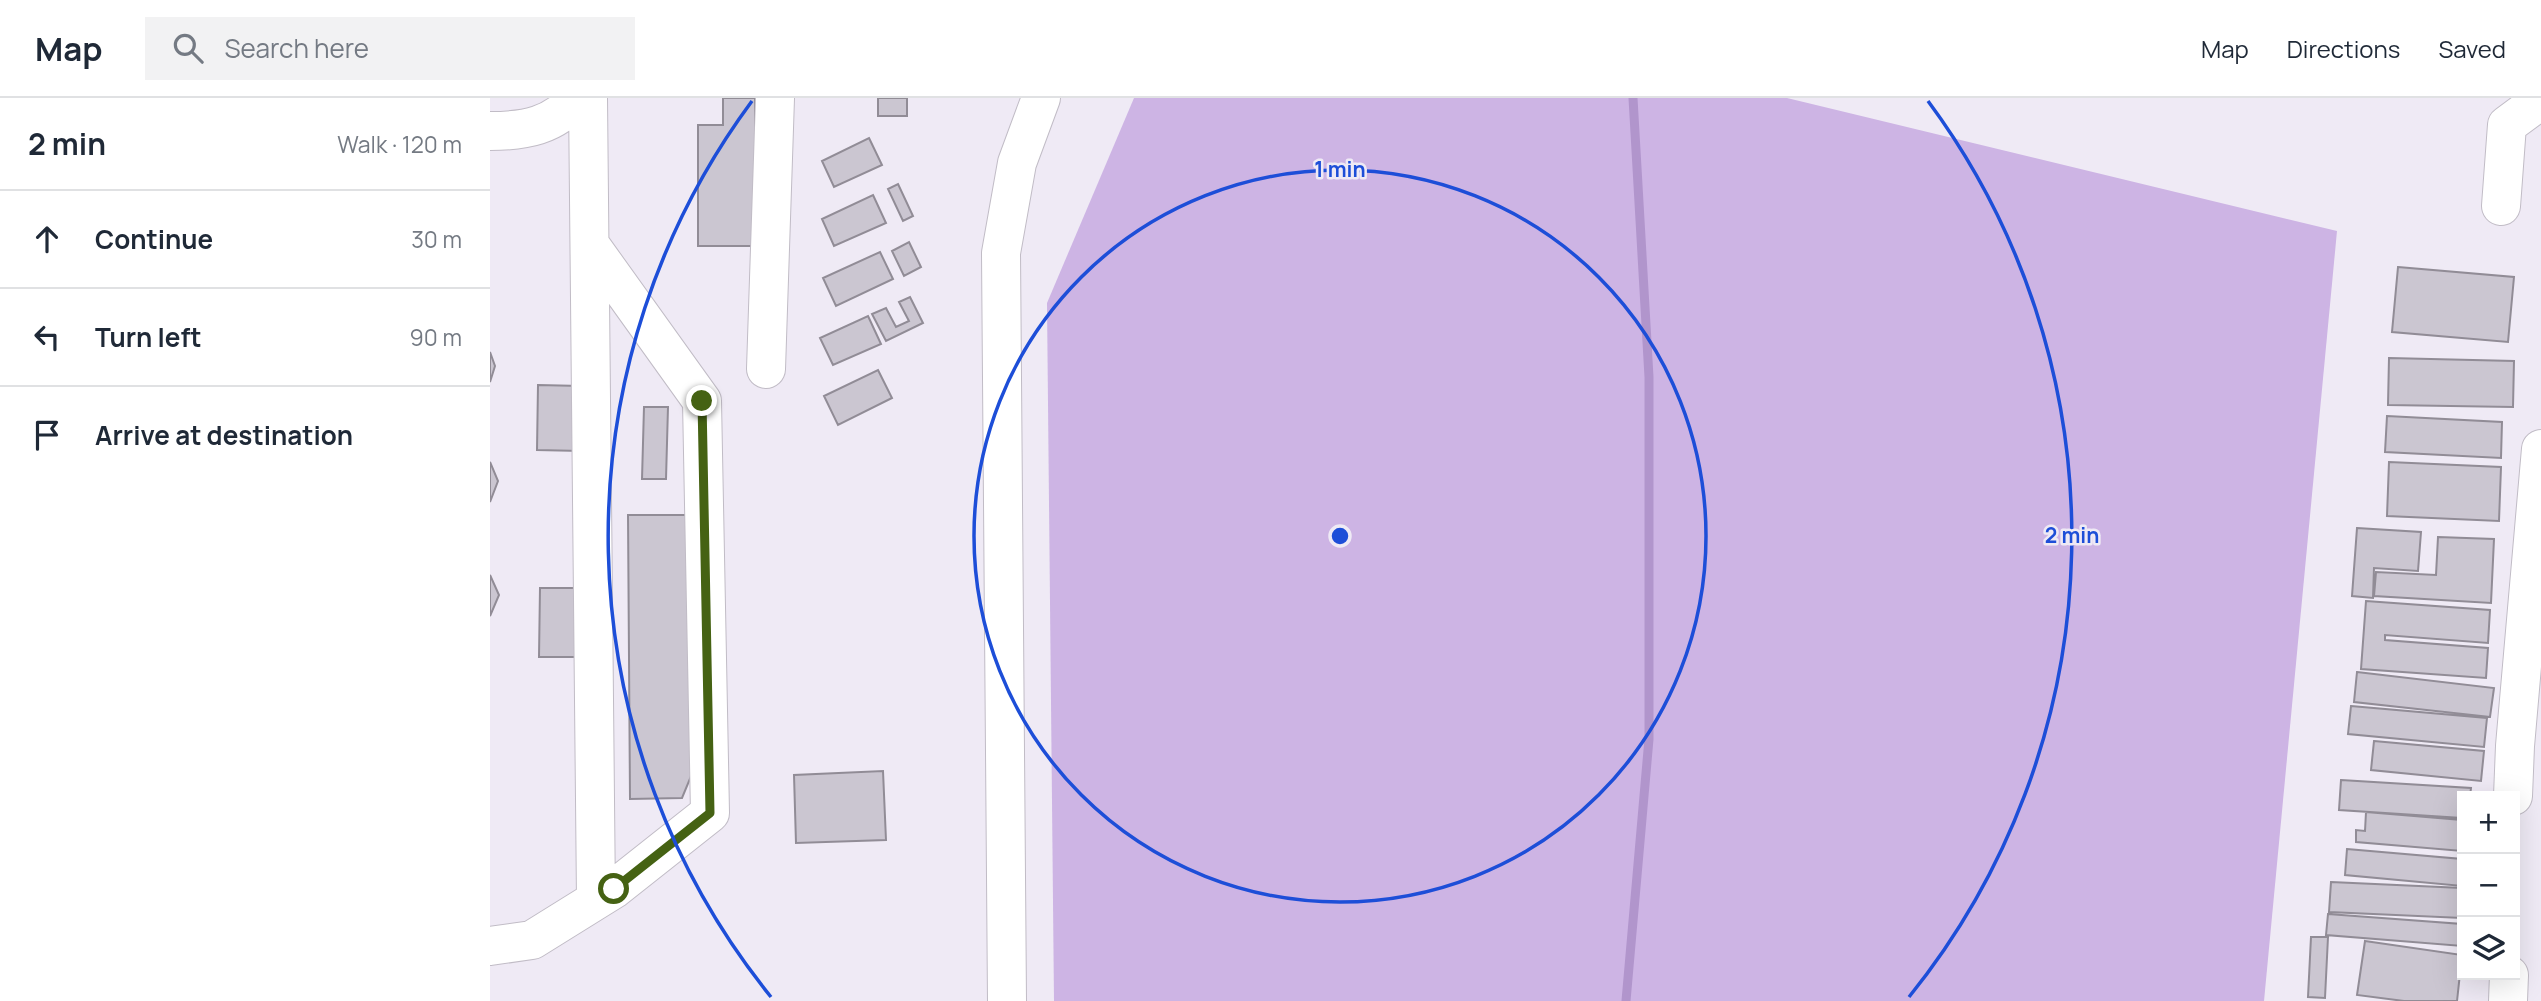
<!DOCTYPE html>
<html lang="en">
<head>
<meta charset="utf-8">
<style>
  :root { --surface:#fff; --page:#f2f2f3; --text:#1f2937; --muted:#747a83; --line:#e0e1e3 }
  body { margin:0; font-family:Manrope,sans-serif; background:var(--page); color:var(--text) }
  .controls { position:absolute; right:21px; bottom:21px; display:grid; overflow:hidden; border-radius:0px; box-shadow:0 7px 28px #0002 }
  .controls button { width:63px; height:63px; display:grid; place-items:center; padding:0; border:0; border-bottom:2px solid var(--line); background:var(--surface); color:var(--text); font:35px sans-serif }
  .stop { position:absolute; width:21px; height:21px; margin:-16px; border:5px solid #456213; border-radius:50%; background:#fff }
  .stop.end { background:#456213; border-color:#fff; box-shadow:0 2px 7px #0008 }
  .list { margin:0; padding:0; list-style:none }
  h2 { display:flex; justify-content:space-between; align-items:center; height:91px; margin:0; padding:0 28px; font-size:30px }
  h2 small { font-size:23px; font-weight:400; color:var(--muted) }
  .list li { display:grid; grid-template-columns:46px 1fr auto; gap:21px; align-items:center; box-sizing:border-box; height:98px; padding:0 28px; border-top:2px solid var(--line) }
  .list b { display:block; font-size:26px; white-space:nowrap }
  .list em { font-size:23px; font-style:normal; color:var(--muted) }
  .icon { flex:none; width:38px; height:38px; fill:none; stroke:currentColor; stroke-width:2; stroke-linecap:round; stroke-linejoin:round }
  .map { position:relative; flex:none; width:2051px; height:903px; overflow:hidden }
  header { display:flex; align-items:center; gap:42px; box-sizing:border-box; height:98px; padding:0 35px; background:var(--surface); border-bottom:2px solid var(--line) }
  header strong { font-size:33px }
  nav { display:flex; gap:38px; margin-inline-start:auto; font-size:24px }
  .search { width:490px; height:63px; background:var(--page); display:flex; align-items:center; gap:18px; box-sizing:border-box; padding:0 24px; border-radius:0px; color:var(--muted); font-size:26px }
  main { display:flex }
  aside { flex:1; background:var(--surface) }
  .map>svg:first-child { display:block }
</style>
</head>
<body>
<header>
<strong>Map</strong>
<div class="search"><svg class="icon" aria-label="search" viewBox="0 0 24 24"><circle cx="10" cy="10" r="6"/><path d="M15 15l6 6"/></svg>Search here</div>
<nav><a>Map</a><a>Directions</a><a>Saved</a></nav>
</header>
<main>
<aside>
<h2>2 min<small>Walk · 120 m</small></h2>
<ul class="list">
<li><svg class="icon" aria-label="ahead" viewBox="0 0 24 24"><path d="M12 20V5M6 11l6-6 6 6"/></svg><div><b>Continue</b></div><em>30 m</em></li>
<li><svg class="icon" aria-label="left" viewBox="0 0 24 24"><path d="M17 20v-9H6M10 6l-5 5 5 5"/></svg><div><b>Turn left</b></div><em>90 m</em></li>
<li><svg class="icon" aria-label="arrive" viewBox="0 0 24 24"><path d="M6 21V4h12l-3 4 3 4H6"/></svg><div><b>Arrive at destination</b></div></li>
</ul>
</aside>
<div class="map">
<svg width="2051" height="903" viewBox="0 0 2051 903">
  <rect width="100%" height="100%" fill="#efeaf5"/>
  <path fill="#cdb4e4" d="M644,0H1297L1847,133L1774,903H564L557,205Z"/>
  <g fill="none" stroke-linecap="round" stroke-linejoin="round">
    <path stroke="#b195cc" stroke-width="9" d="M1136,903L1159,641V279L1143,0"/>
  </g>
  <path fill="#cbc6d1" stroke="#918c96" stroke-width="2" d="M233,0H265V148H208V27H233Z
    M388,0H417V18H388Z
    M379,40L392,67L344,89L332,63Z
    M408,86L423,118L413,123L398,91Z
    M383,97L396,125L344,148L332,121Z
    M419,144L431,169L414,178L402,153Z
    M390,154L403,181L346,208L333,180Z
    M1908,169L2024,179L2018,244L1902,234Z
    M420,199L433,225L396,243L382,216L396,210L406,229L419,223L409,204Z
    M378,218L391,246L343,267L330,240Z
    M0,254L5,268L0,284Z
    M1899,260L2024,263L2023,309L1898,307Z
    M388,272L402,300L348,327L334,298Z
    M48,287L91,288V353L47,352Z
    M154,309H178L176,381H152Z
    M1897,318L2012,324L2011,360L1895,354Z
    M0,364L8,383L0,404Z
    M1899,364L2011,369L2009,423L1897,418Z
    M138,417H202L204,671L192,700L140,701Z
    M1867,430L1931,434L1928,473L1884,470L1883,500L1862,498Z
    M1948,439L2004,441L2001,505L1884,498L1886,474L1946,477Z
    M0,477L9,497L0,518Z
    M50,490H95L94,559H49Z
    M1876,503L2000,512L1998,545L1895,537V542L1998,550L1996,580L1871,571Z
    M1867,574L2004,590L2000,619L1864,604Z
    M1861,608L1997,620L1994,649L1858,636Z
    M1884,643L1994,653L1991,683L1881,672Z
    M393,673L396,742L306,745L304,677Z
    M1851,682L1981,690L1980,698H1972V720L1849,712Z
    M1876,714L1972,722V753L1866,744V732L1875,733Z
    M1857,751L1972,761V788L1855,777Z
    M1841,784L1972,790V820L1839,814Z
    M1838,816L1972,826V848L1836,837Z
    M1821,839H1838L1835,900L1818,899Z
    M1875,843L1972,857L1967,903H1914L1867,897Z"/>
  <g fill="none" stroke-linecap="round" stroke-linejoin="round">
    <g stroke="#c1bcc6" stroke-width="40">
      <path id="minor" d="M98,0L106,802
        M0,33C35,33 64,28 87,0
        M2011,108L2017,27L2051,2
        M276,271L285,0
        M2023,698L2025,648L2051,351
        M0,848L42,842L124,791L220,715L212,303L101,148
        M517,903L511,155L527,65L551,0
        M2018,903L2019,877"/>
    </g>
    <use href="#minor" stroke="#fff" stroke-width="38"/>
  </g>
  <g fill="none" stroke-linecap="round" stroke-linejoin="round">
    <path stroke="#456213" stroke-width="9" d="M124,791L220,715L212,303"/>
  </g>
  <g fill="none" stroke="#1d4ed8" stroke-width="3.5">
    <circle cx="850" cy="438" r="366"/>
    <path d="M281 899A732 732 0 0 1 262 3M1438 3A732 732 0 0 1 1419 899"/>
  </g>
  <circle cx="850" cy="438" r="10" fill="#1d4ed8" stroke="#efeaf5" stroke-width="3.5"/>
  <g font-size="21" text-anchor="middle" font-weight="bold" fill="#1d4ed8" stroke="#efeaf5" stroke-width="5" stroke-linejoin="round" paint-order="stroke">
    <text x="850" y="79">1 min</text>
    <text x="1582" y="445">2 min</text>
  </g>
</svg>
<div class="controls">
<button>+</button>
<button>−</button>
<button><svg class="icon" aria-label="layers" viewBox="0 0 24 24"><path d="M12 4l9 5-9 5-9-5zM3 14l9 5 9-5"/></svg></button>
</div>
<div class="stop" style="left:124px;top:791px"></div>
<div class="stop end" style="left:212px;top:303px"></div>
</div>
</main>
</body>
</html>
